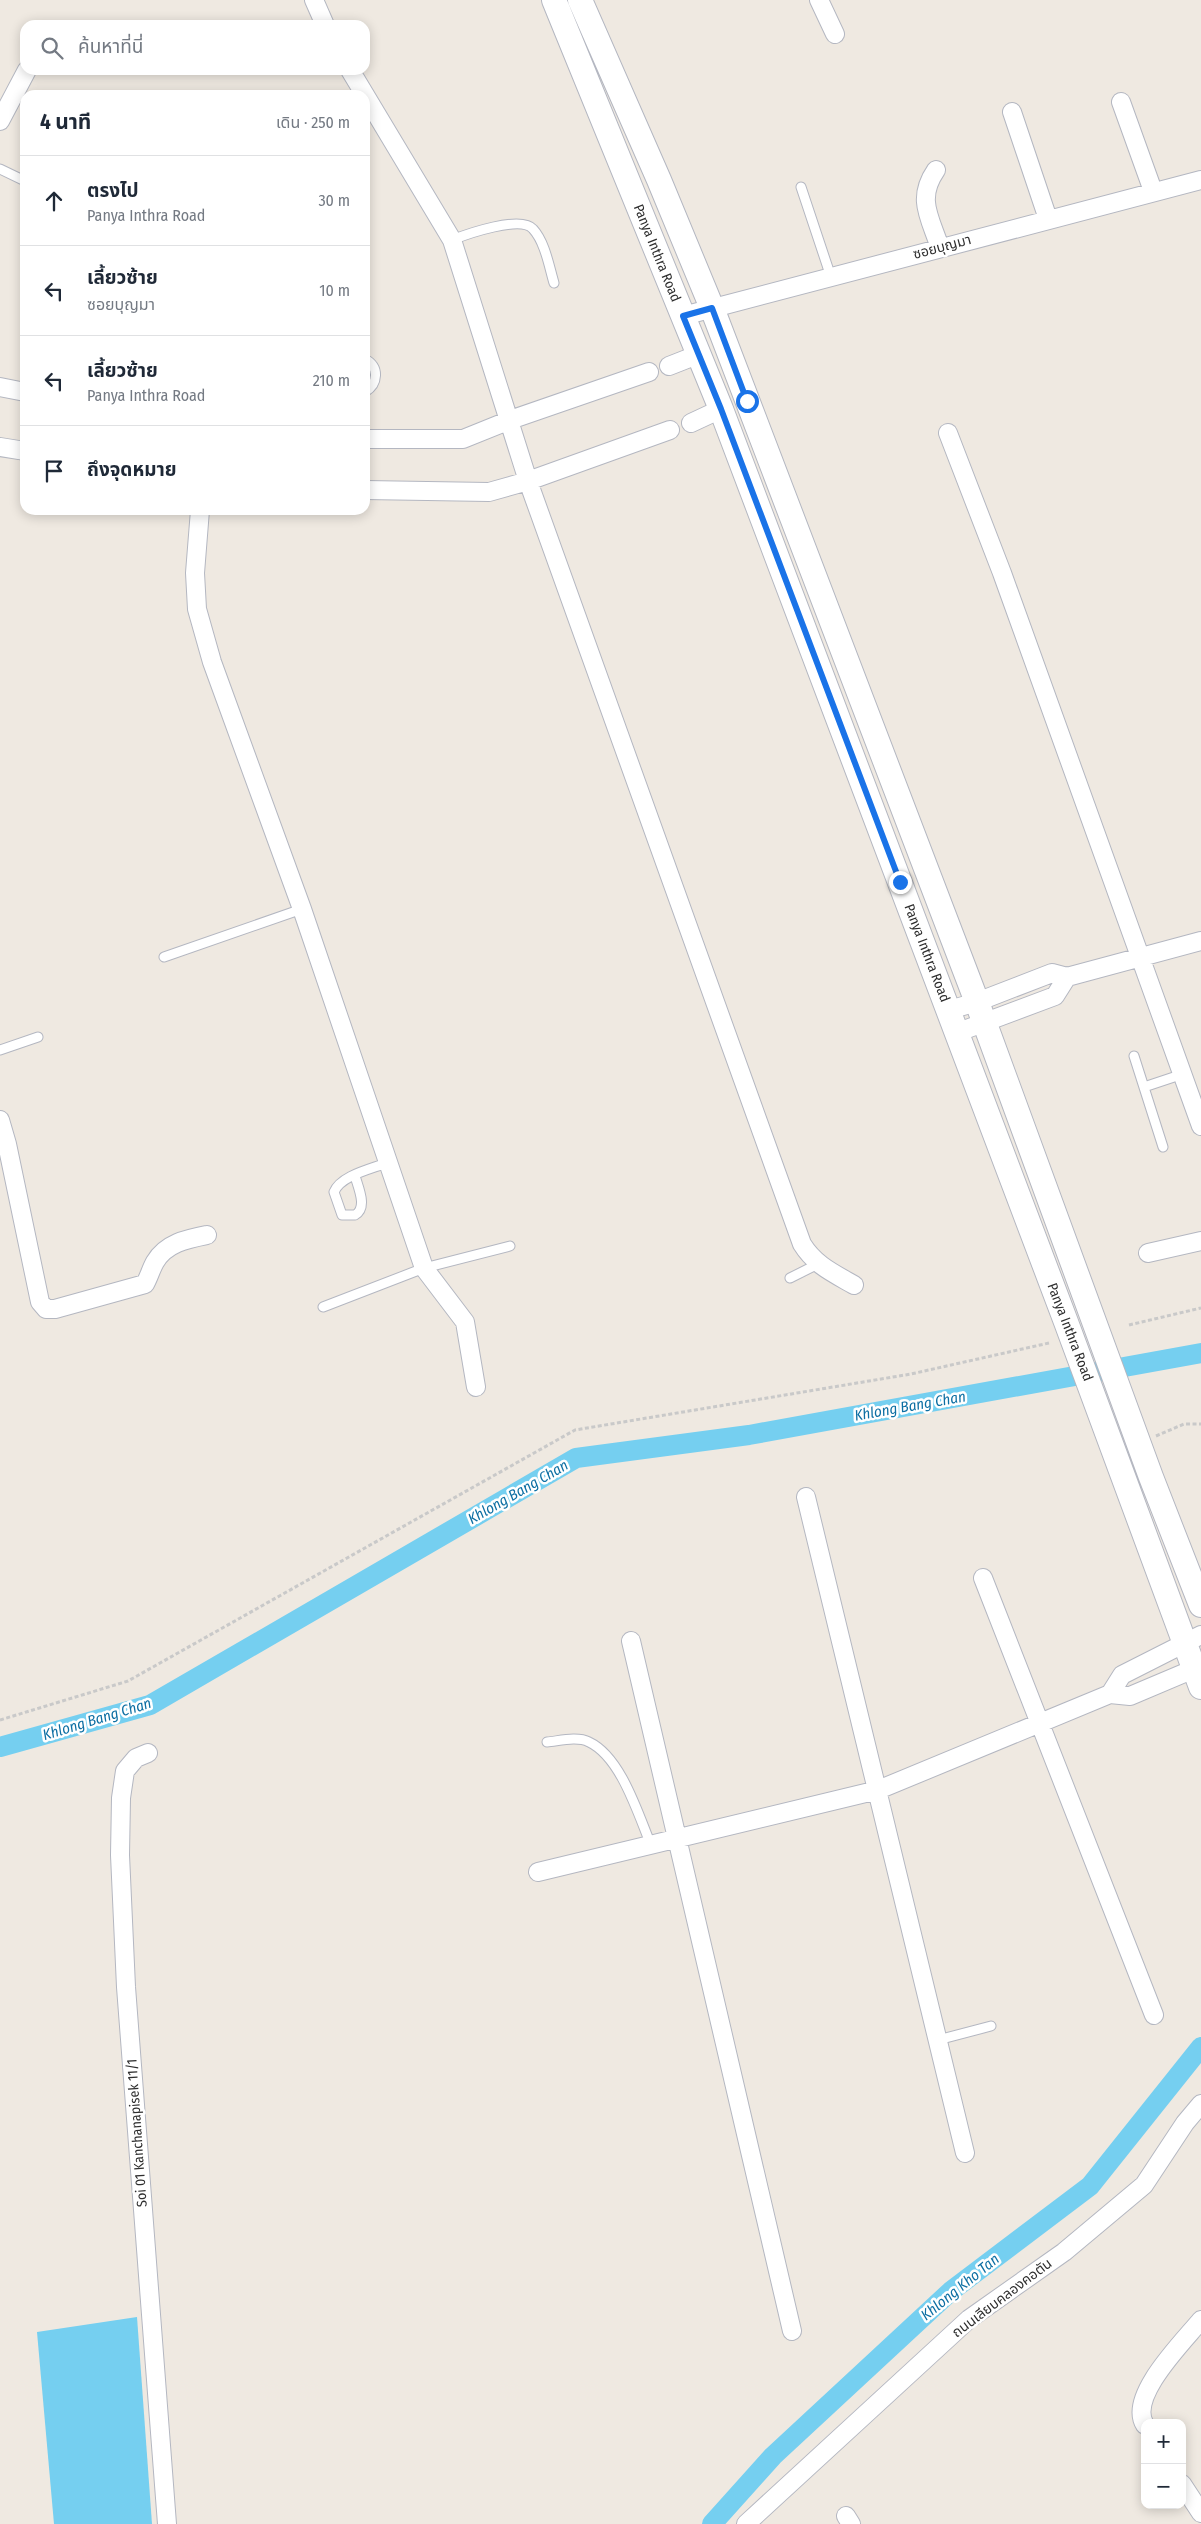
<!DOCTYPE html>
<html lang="th">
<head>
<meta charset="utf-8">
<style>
  :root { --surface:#fff; --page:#f2f2f3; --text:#1f2937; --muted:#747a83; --line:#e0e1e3 }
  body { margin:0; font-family:"Fira Sans Condensed","Noto Sans Thai",sans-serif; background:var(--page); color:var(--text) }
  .controls { position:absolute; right:15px; bottom:15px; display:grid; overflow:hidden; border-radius:10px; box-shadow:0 2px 12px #0003 }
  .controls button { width:45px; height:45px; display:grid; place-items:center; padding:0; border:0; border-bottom:1px solid var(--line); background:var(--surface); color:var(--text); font:25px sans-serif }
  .stop { position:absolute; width:15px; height:15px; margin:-11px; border:4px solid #1a73e8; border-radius:50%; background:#fff }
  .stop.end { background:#1a73e8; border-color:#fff; box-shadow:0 1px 5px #0008 }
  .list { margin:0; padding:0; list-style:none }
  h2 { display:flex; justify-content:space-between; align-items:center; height:65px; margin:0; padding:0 20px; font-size:21px }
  h2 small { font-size:16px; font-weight:400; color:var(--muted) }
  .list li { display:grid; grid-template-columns:32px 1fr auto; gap:15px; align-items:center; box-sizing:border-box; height:90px; padding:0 20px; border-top:1px solid var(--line) }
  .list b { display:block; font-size:19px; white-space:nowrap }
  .list p { margin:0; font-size:16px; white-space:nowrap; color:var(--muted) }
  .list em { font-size:16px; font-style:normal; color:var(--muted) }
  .icon { flex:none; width:28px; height:28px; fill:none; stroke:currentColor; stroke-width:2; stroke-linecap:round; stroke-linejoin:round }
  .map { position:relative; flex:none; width:1201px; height:2524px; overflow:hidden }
  .search { position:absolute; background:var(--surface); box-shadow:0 2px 12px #0003; left:20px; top:20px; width:350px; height:55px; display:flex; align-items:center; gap:12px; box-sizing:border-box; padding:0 18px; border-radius:15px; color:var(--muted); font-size:19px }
  .panel { position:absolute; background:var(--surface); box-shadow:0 2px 12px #0003; left:20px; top:90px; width:350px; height:425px; border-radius:15px }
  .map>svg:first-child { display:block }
</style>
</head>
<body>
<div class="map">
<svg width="1201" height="2524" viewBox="0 0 1201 2524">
  <rect width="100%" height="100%" fill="#efe9e1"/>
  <path fill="#75cff0" d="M137,2317L152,2524H54L37,2332Z"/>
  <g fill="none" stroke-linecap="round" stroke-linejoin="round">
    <path stroke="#75cff0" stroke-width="20" d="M0,1747L150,1705L576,1458L749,1435L1201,1353
      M712,2524L773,2456L951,2291L1090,2186L1201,2047"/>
    <g stroke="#b4b7c1" stroke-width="11">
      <path id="lane" d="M0,169L25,181
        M801,187L831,277
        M452,240C467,234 521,215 533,229C545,242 549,266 554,283
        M365,359C380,367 378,384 365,392
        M164,957L302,909
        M0,1050L38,1037
        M1134,1056L1163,1147
        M1144,1087L1183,1074
        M355,1176C358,1187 368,1208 355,1215H342L334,1192C341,1175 372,1169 389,1162
        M790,1278L818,1264
        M323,1307L424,1268L510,1246
        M547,1742C559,1741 577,1736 589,1742C621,1757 638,1814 651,1845
        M938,2040L991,2026"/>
    </g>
    <g stroke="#b4b7c1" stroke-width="20">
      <path id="street" d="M314,0L325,25
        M819,0L835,34
        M350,70L452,240L528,481L802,1244C815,1265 833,1273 854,1285
        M1121,102L1153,191
        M1012,112L1048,219
        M0,121L27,70
        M936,170C916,199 930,217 940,248
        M683,316L1201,180
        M669,366L697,355
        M0,387L25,392
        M691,423L721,409
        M948,433L1002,573L1201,1126
        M365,439H463L510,420L649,372
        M0,447L25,451
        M365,490L489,492L528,481L670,430
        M200,510L195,573L197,609L212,662L302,909L424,1268L465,1322L476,1387
        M949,1010L977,1002L1052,973L1067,977L1201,941
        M956,1033L1055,996L1067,977
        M0,1120L7,1144L0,1146
        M7,1144L40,1302L46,1309H55L145,1284C149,1277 151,1269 155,1262C166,1243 187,1239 207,1235
        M1148,1253L1201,1241
        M806,1497L965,2153
        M983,1578L1154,2015
        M631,1641L792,2331
        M1110,1694L1122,1675L1201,1635
        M148,1753L136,1758L125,1771L121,1798L120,1855L126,1987L167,2524
        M538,1872L878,1790L1110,1694L1130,1696L1201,1666
        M1145,2425C1127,2397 1183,2342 1201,2320
        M1182,2484L1201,2513
        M846,2516L851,2524
        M746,2524L969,2319L1064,2252L1144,2185L1185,2123L1201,2104"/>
    </g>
    <g stroke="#b4b7c1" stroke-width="26">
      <path id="secondary" d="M554,0L721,409L1066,1322L1201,1687
        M580,0L659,180L712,308L977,1002L1151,1477L1201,1605"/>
    </g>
    <path stroke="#c9c9c9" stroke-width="3" stroke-dasharray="4 2.5" stroke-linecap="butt" d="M1129,1325L1201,1308
      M1156,1436L1184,1424H1201
      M0,1720L128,1681L575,1430L911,1374L1049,1343"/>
    <use href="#lane" stroke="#fff" stroke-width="9"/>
    <use href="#street" stroke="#fff" stroke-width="18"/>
    <use href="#secondary" stroke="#fff" stroke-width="24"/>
  </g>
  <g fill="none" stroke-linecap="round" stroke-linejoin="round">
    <path stroke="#1a73e8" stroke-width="6" d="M747,401L712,308L683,316L721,409L900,882"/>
  </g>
  <g text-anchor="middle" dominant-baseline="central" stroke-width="5" stroke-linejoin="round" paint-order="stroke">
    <g font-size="14" fill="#2e2e2e" stroke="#fff">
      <text transform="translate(942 247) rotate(-15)">ซอยบุญมา</text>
      <text transform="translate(657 253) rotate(68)">Panya Inthra Road</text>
      <text transform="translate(927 953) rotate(69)">Panya Inthra Road</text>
      <text transform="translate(1070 1332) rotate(69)">Panya Inthra Road</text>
      <text transform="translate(137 2133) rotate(-94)">Soi 01 Kanchanapisek 11/1</text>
      <text transform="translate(1002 2298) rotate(-37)">ถนนเลียบคลองคอตัน</text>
    </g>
    <g font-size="15" font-style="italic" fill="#0d6fa3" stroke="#fff">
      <text transform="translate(910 1406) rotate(-10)">Khlong Bang Chan</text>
      <text transform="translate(518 1492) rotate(-30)">Khlong Bang Chan</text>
      <text transform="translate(97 1719) rotate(-17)">Khlong Bang Chan</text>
      <text transform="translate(960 2287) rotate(-39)">Khlong Kho Tan</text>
    </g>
  </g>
</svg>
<div class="controls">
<button>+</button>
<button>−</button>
</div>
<div class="stop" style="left:747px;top:401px"></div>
<div class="stop end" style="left:900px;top:882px"></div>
<div class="search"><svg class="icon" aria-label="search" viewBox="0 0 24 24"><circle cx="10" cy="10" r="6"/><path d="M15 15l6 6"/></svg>ค้นหาที่นี่</div>
<section class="panel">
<h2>4 นาที<small>เดิน · 250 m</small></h2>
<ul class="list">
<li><svg class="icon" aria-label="ahead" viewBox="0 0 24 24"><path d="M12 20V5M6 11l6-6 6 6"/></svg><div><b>ตรงไป</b><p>Panya Inthra Road</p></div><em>30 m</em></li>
<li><svg class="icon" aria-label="left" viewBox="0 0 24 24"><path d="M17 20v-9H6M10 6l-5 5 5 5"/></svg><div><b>เลี้ยวซ้าย</b><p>ซอยบุญมา</p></div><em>10 m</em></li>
<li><svg class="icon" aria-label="left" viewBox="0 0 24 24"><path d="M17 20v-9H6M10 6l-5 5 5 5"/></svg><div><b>เลี้ยวซ้าย</b><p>Panya Inthra Road</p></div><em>210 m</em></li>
<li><svg class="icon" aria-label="arrive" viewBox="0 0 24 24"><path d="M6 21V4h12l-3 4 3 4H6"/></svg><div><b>ถึงจุดหมาย</b></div></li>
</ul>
</section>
</div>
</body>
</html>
